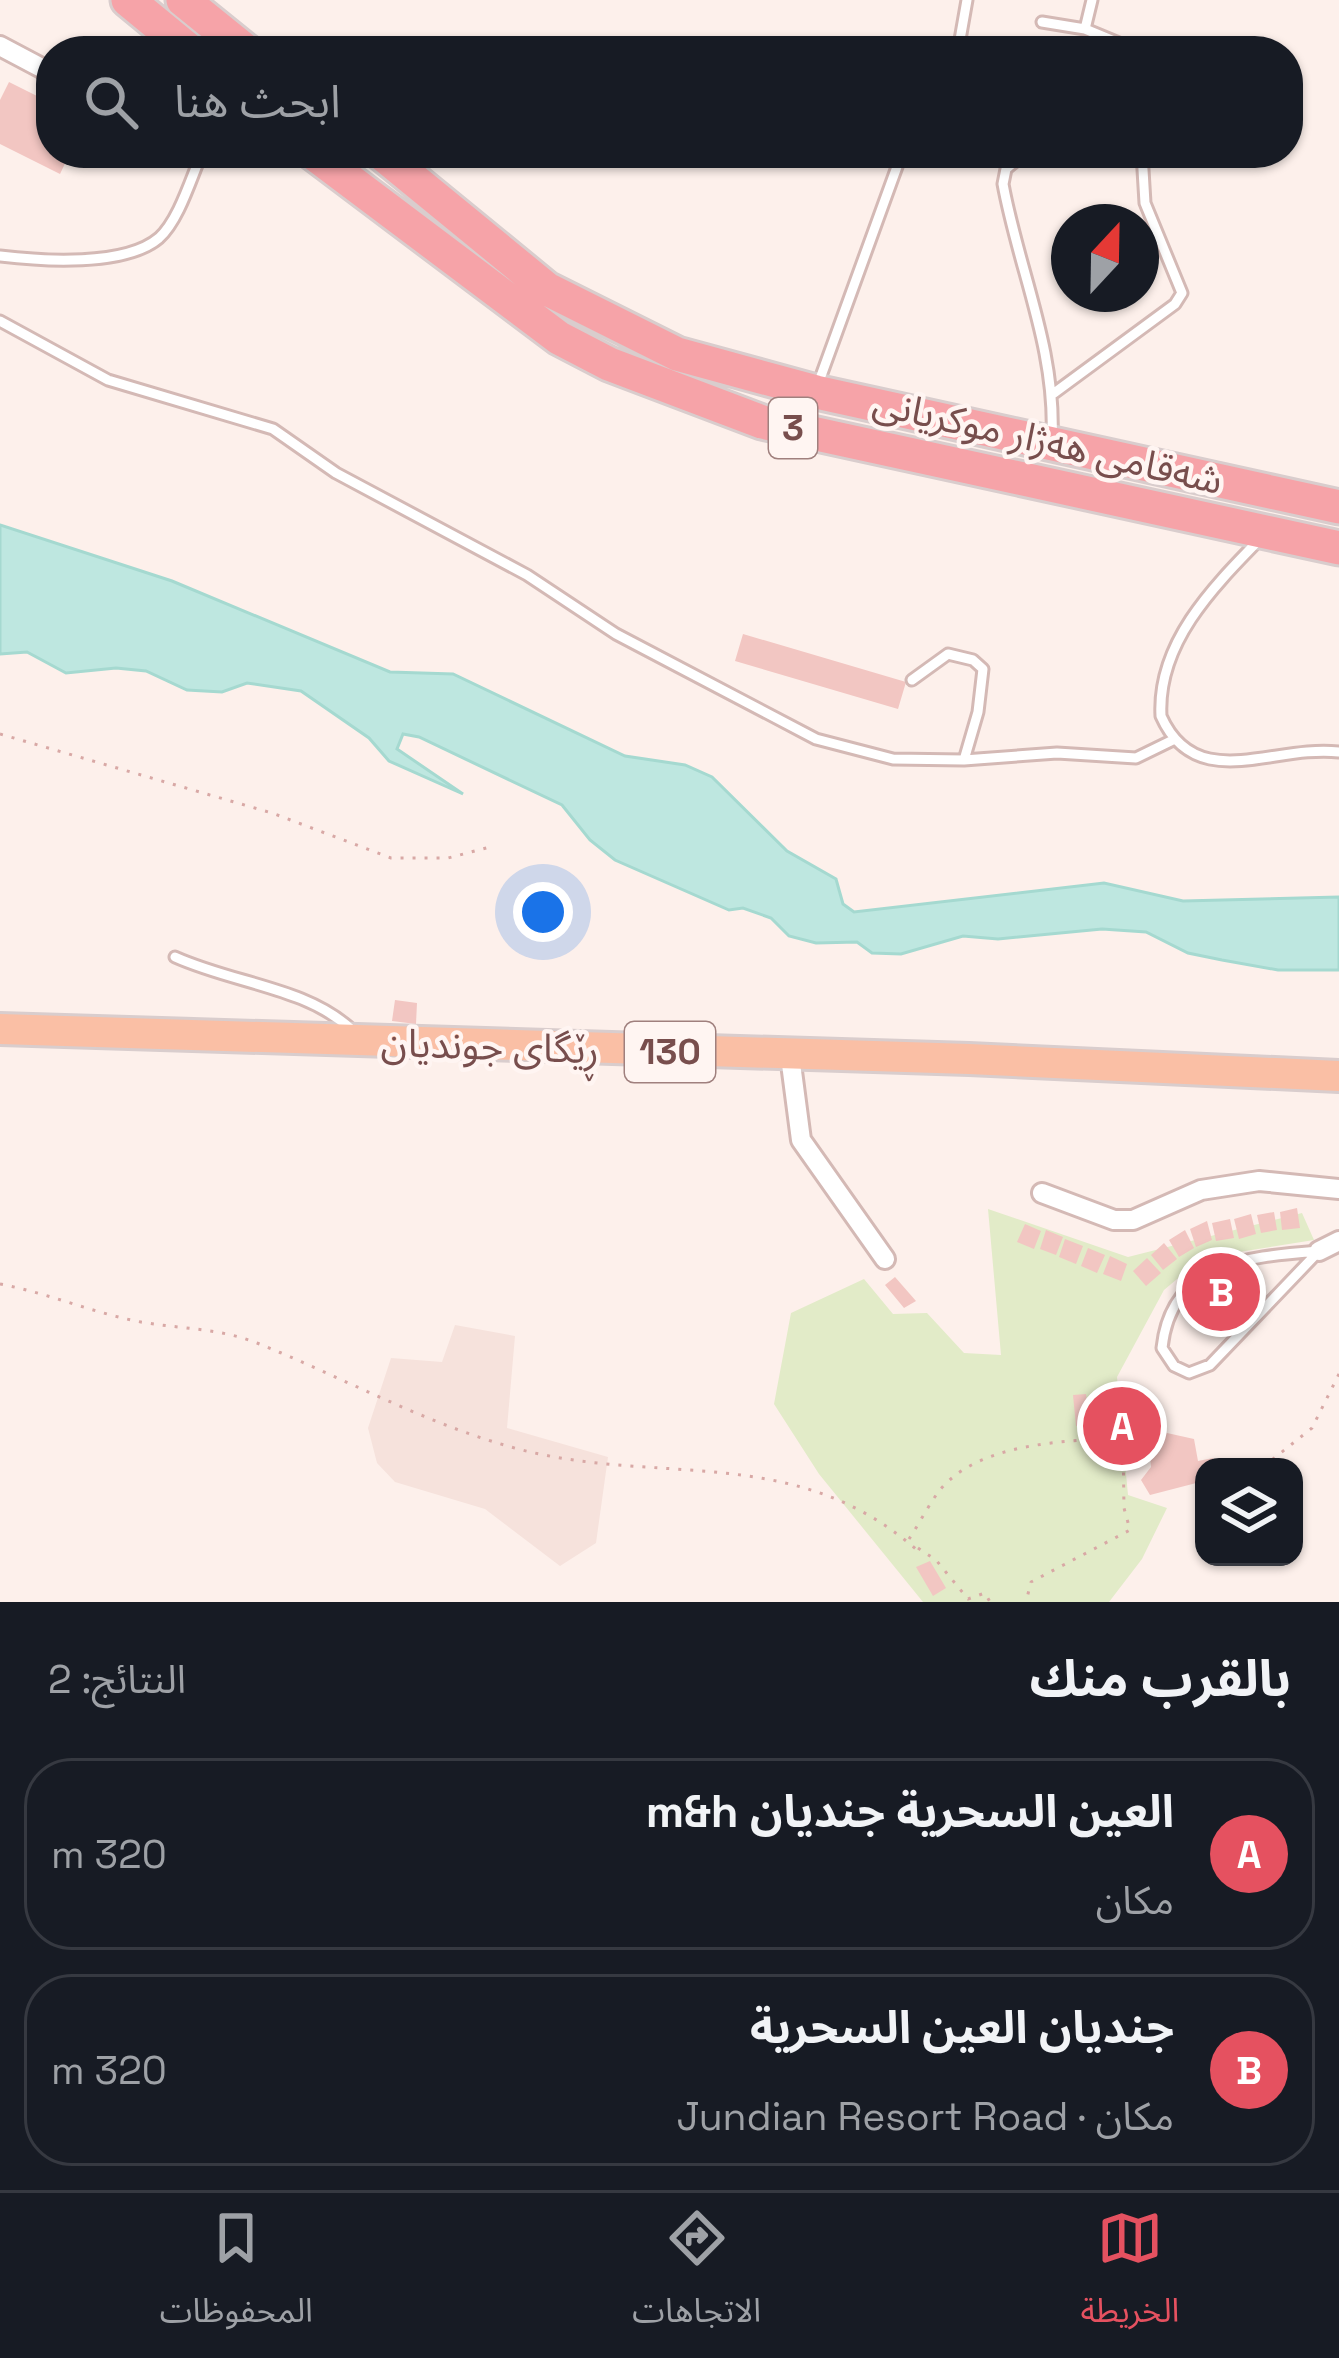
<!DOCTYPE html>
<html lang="ar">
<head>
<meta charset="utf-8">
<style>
  :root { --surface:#171b24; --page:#242831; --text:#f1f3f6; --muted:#9ea1a6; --line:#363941; --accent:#e55160 }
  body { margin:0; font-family:"Space Grotesk","Noto Sans Arabic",sans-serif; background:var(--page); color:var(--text); direction:rtl }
  .controls { position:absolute; right:36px; bottom:36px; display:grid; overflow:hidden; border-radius:24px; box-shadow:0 3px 9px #0004 }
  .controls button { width:108px; height:108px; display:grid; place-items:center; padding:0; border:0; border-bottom:3px solid var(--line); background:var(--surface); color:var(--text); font:60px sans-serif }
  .compass { position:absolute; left:1051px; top:204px; width:108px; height:108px; border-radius:50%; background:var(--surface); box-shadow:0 3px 9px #0004; rotate:22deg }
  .you { position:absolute; left:543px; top:912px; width:42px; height:42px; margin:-30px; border:9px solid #fff; border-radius:50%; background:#1a73e8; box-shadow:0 0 0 18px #1a73e833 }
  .badge { display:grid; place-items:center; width:78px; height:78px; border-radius:50%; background:var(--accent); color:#fff; font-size:39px; font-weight:700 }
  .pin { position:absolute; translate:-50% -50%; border:6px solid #fff; box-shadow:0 3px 12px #0006 }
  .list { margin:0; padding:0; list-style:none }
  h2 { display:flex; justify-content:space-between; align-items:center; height:156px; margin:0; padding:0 48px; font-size:51px }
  h2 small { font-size:39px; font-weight:400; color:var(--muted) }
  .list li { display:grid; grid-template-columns:78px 1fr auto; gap:36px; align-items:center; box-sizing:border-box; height:192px; margin:0 24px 24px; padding:0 24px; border:3px solid var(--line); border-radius:48px }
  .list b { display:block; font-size:45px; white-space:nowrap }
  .list p { margin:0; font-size:39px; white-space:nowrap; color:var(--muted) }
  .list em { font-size:39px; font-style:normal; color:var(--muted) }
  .icon { flex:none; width:66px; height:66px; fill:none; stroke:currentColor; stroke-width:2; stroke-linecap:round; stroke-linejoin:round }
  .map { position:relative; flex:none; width:1339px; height:1602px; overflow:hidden; direction:ltr }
  .search { position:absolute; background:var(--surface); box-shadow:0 3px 9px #0004; left:36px; right:36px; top:36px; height:132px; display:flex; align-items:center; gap:30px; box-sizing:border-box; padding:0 42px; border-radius:48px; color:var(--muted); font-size:45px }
  .sheet { height:588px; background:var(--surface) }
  nav { display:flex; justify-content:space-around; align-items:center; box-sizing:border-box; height:168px; border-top:3px solid var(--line); background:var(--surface); font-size:33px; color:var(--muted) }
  nav a { display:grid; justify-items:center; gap:6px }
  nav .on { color:var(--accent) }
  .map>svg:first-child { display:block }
</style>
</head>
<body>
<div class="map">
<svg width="1339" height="1602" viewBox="0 0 1339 1602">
  <rect width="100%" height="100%" fill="#fdf0eb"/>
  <path fill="#f6e2dc" d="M455,1325L515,1336L507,1428L608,1457L596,1543L560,1566L485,1509L395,1482L377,1463L368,1428L391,1358L442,1362Z"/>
  <path fill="#e2ebc8" d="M988,1209L1128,1257L1302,1213L1314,1240L1202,1258L1164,1290L1117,1377L1128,1495L1167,1508L1142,1559L1109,1602H923L819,1474L774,1404L791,1313L864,1279L893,1314L927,1313L964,1353L1001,1355Z"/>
  <path fill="#bee7e0" stroke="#a5d9d0" stroke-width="3" d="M0,525L172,581L390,672L453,674L625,756L685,765L712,777L787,851L836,879L843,904L854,912L1104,883L1183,901L1339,897V970H1278L1222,960L1188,953L1146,932L1102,929L998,939L963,936L901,954L872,953L857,942L816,943L789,936L771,918L743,908L729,910L615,860L590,840L562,805L419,737L403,734L397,749L463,794L389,761L369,738L301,691L247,683L222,692L187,690L146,671L116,668L66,673L27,652L0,654Z"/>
  <path fill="#f2c6c2" d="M9,82L51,103V153H70L60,174L0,144V100Z
    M743,634L906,682L898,709L735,661Z
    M395,1000L417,1003L416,1024L392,1021Z
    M1297,1208L1300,1228L1282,1230L1280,1212Z
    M1274,1212L1277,1230L1261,1233L1257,1215Z
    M1251,1214L1256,1234L1239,1239L1234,1219Z
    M1230,1219L1234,1238L1216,1241L1212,1223Z
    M1207,1221L1212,1240L1196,1247L1190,1229Z
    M1025,1224L1041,1231L1034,1249L1017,1242Z
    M1046,1230L1063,1237L1056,1255L1040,1249Z
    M1185,1230L1194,1248L1179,1257L1169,1240Z
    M1065,1239L1083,1246L1076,1264L1059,1257Z
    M1164,1243L1177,1259L1163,1270L1151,1255Z
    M1088,1248L1105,1255L1097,1273L1081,1266Z
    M1110,1256L1127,1264L1121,1281L1103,1274Z
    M1147,1258L1161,1273L1146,1286L1133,1271Z
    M895,1277L916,1301L904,1308L885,1285Z
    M1086,1394L1090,1425L1076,1426L1073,1395Z
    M1118,1397L1120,1416L1100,1420L1096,1400Z
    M1167,1433L1194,1439L1198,1461L1213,1458L1214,1467H1204V1481L1150,1495L1141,1480L1151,1467L1149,1445Z
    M930,1561L946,1588L933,1596L916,1567Z"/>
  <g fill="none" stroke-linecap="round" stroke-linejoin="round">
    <g stroke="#d4b9b5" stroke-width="15">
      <path id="lane" d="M1042,22L1085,29L1138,51
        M1085,29L1092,0
        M958,51L967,0
        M1025,153L1006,169L1003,184C1019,271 1056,348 1052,438
        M0,256C41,261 125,267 159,238C179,220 191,178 202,153
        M0,321L108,380L273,429L336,473L527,575L616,634L816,739L893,759L964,760L1057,753L1136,758L1175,739
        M817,387L902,153
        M1054,393L1175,304L1182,293L1145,203L1142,153
        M1259,540C1212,588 1157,644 1161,716C1196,795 1274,744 1339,752
        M912,680L948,654L973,660L983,669L978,712L964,760
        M175,957C235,984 305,987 351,1029
        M1319,1251L1210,1365L1189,1373L1174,1366L1162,1348C1171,1262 1247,1257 1319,1251Z"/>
    </g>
    <g stroke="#d4b9b5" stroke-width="24">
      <path id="street" d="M0,46L51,73
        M790,1056L801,1140L885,1259
        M1042,1193L1114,1220H1133L1201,1190L1259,1181L1339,1189
        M1319,1251L1339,1241"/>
    </g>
    <g stroke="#d9cdcd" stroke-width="36">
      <path id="primary" d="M0,1029L969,1059L1339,1076"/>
    </g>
    <g stroke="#d9cdcd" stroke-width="39">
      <path id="highway" d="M128,0L190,51
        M183,0L246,51
        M313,153L559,338L609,364L762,422L1339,548
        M381,153L547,289L677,354L816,392L1339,507"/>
    </g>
    <path stroke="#d8a8a5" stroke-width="3" stroke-dasharray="3 9" stroke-linecap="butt" d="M0,734L272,813L391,858H448L494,846
      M0,1284C48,1293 93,1313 141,1322C181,1329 219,1328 257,1343C342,1377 422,1422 511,1447C655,1488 793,1440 918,1551
      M1263,1467L1312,1428L1339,1374
      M909,1539C919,1524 928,1506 939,1491C979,1442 1065,1441 1123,1438L1124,1508L1130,1530L1031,1582L1026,1602
      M918,1548L936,1560L968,1599L985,1593L990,1602"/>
    <use href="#lane" stroke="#fff" stroke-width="9"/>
    <use href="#street" stroke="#fff" stroke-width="18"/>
    <use href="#primary" stroke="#fabfa5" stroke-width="30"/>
    <use href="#highway" stroke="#f6a3a8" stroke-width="33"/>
  </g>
  <g text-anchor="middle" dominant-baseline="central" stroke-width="9" stroke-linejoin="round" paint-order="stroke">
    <g fill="#fff5f2" stroke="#a0807e" stroke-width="3">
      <rect x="769" y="398" width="48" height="60" rx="9"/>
      <rect x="625" y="1022" width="90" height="60" rx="9"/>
    </g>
    <g font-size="36" font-weight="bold" fill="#784e4d">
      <text x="793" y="428">3</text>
      <text x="670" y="1052">130</text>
    </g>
    <g font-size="39" fill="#784e4d" stroke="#fff5f2">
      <text transform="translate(1048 441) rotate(13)">شەقامی ھەژار موکریانی</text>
      <text transform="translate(490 1046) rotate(2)">ڕێگای جوندیان</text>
    </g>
  </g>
</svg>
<div class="controls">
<button><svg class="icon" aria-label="layers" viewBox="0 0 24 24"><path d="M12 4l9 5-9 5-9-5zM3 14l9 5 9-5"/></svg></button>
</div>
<svg class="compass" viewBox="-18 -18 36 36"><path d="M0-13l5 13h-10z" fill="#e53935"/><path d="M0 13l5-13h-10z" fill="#9ea1a6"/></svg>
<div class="you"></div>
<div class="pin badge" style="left:1122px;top:1426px">A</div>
<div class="pin badge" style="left:1221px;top:1292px">B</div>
<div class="search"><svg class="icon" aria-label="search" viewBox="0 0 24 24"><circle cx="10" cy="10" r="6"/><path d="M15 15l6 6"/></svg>ابحث هنا</div>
</div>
<section class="sheet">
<h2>بالقرب منك<small>النتائج: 2</small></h2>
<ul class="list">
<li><span class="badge">A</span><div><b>العين السحرية جنديان m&amp;h</b><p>مكان</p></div><em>320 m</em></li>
<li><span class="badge">B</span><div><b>جنديان العين السحرية</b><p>مكان · Jundian Resort Road</p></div><em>320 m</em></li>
</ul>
</section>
<nav>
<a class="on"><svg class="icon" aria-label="map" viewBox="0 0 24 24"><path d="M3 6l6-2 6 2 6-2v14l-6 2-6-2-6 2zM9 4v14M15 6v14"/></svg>الخريطة</a>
<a><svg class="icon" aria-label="directions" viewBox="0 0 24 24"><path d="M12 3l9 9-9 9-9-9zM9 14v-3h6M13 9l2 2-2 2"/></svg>الاتجاهات</a>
<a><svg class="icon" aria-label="saved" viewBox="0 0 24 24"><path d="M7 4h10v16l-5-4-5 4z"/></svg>المحفوظات</a>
</nav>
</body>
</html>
